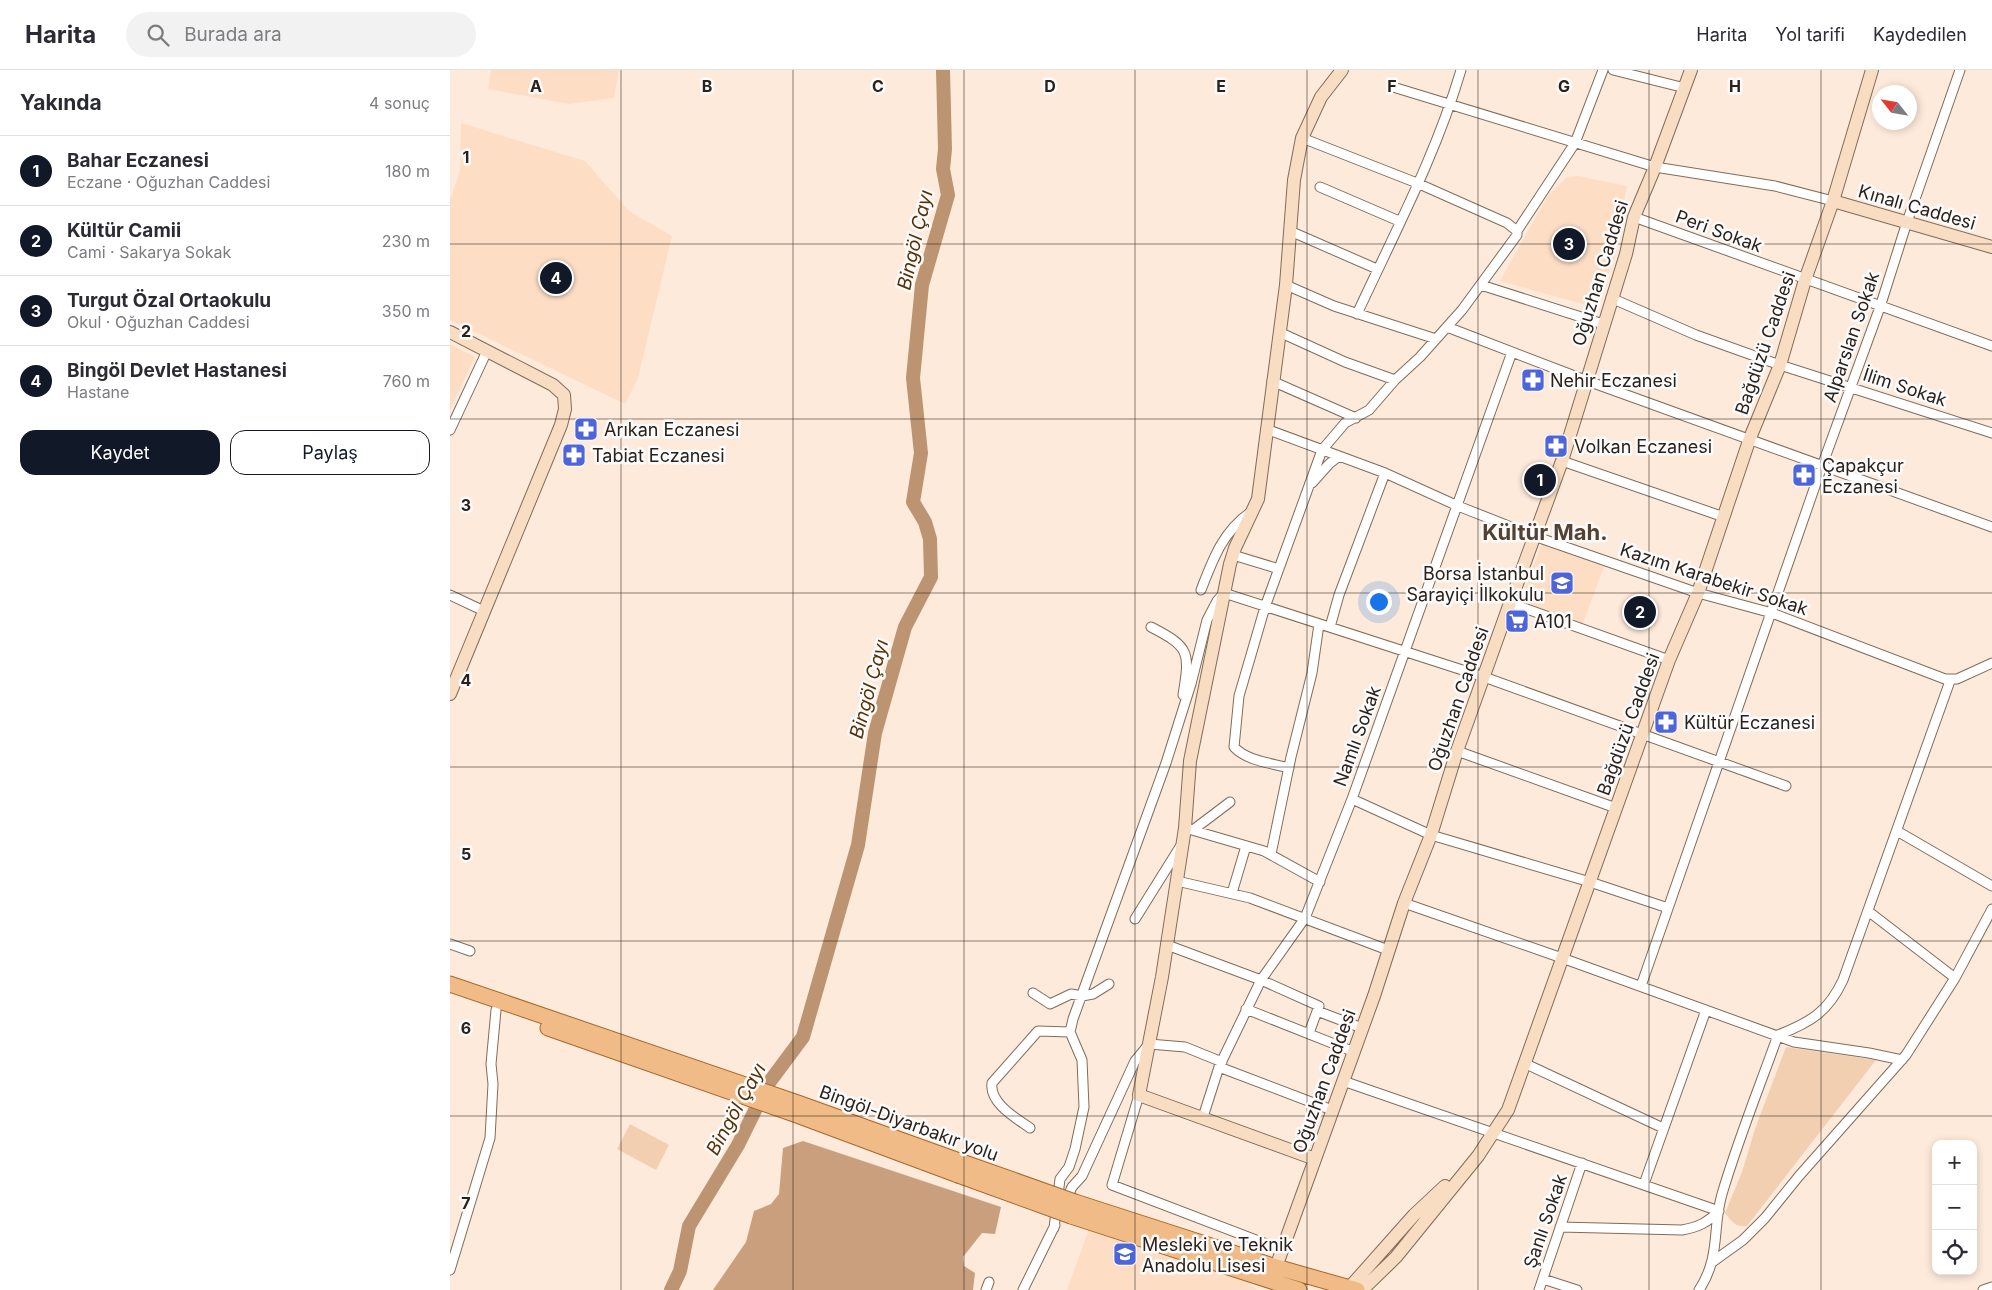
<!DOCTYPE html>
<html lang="tr">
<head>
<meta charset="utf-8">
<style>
  :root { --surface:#fff; --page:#f2f2f3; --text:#2b2b33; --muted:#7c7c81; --line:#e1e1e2; --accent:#111827 }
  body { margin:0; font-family:Inter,sans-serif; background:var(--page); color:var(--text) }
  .controls { position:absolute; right:15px; bottom:15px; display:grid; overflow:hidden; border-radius:10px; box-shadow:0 2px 8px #0003 }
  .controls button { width:45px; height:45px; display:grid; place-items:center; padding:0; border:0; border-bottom:1px solid var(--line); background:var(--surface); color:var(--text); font:25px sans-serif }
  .compass { position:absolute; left:1422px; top:15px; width:45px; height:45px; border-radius:50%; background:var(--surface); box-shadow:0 2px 8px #0003; rotate:301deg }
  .you { position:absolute; left:928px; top:531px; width:18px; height:18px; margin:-12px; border:4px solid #fff; border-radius:50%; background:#1a73e8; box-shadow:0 0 0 8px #1a73e833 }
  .badge { display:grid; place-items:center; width:32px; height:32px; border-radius:50%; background:var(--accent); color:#fff; font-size:16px; font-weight:700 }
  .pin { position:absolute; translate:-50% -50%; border:2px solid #fff; box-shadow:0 1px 5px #0006 }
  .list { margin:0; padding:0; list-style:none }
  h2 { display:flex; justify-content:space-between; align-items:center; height:65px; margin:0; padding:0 20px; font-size:21px }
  h2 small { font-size:16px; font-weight:400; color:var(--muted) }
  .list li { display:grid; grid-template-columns:32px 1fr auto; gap:15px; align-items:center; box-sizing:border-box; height:70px; padding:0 20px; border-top:1px solid var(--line) }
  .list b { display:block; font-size:19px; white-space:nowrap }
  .list p { margin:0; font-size:16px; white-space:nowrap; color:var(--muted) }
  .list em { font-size:16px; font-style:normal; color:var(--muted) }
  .actions { display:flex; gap:10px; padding:15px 20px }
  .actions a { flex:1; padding:11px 0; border:1px solid var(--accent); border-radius:15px; text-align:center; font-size:18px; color:var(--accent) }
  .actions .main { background:var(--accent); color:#fff }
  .icon { flex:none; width:28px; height:28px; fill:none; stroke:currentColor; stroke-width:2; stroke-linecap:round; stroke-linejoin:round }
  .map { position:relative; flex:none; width:1542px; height:1220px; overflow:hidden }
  header { display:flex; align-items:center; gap:30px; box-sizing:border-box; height:70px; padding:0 25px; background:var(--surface); border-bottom:1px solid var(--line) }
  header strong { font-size:24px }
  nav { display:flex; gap:28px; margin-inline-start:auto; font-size:18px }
  .search { width:350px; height:45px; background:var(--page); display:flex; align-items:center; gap:12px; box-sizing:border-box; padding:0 18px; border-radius:28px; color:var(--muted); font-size:19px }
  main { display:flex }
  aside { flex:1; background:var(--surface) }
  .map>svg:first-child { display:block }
</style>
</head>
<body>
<header>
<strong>Harita</strong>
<div class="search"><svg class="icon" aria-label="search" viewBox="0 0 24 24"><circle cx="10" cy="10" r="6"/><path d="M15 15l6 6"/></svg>Burada ara</div>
<nav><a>Harita</a><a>Yol tarifi</a><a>Kaydedilen</a></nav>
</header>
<main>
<aside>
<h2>Yakında<small>4 sonuç</small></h2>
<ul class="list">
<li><span class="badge">1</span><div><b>Bahar Eczanesi</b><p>Eczane · Oğuzhan Caddesi</p></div><em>180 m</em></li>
<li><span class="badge">2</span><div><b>Kültür Camii</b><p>Cami · Sakarya Sokak</p></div><em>230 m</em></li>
<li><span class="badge">3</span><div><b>Turgut Özal Ortaokulu</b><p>Okul · Oğuzhan Caddesi</p></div><em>350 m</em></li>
<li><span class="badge">4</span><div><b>Bingöl Devlet Hastanesi</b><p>Hastane</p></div><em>760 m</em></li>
</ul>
<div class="actions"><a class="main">Kaydet</a><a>Paylaş</a></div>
</aside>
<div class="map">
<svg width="1542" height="1220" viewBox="0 0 1542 1220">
  <rect width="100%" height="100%" fill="#feeada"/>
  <path fill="#fddec5" d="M41,0H169L164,28L119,34L38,19Z
    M11,53L135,91L179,141L222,166L188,308L175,334L0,250V130L10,101Z
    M1128,106L1177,116L1167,168V180L1147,238L1050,211L1097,127L1117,107Z
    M0,274L25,287L0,340Z
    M1093,470L1155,494L1132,556L1070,532Z
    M640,1156L799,1213L807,1220H617Z"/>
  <path fill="#f3cfb2" d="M1336,977L1426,990L1297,1156C1286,1158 1281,1151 1275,1143L1292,1102L1305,1059Z
    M180,1054L219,1075L206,1100L167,1079Z"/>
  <path fill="#c99f7d" d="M353,1071L551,1137L545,1164L532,1163L513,1187L514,1196L525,1203L523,1220H263L296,1172L304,1141L321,1134L329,1124L333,1078Z"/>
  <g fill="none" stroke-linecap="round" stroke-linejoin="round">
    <path stroke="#bd9471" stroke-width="14" d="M221,1220L230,1201L239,1156L288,1075L318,1014L353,967L408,775L425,663L455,557L481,507L480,469L475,452L463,432L471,383L463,308L472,215L498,125L493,99L495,79L493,0"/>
    <g stroke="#816c5a" stroke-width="11">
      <path id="street" d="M1163,0L1235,18
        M943,17L1205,97L1325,116L1383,131
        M870,117L949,151
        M1184,147L1542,276
        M840,161L927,199
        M1067,161L1125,73L1153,0
        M836,215L884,236L986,269
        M1031,215L1153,254
        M1161,228L1246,265L1330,295L1542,363
        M907,244C944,164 986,85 1011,0
        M997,257L1135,310L1542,457
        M829,262L895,292L945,310
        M822,311L906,348
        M816,359L935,403L1008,436L1084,466L1248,523L1322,543L1495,609H1507L1542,593
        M0,360L37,281
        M1112,391L1274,447
        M862,413L879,394L889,386
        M783,485L829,499
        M751,520C763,489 773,461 801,442
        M0,525L34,541
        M1060,533L1219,590
        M701,557C740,577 740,582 733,625
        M880,557L889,525L935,403
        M1007,681L1166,738
        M839,698C821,693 797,691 784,677L789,626L815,537L872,380L895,353L919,340L945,310L970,287L1012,240L1067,165V161L1057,153L967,113L852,68
        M902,729L981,765L1140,812L1218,838
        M735,758L814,781L870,812
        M743,760L780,732
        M1447,761L1542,816
        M821,784L841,687L862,603L869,554
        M727,811L800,828L938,880
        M782,823L796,776
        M954,833L1112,888L1344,972L1419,983L1452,990
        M1418,841L1505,908
        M685,849L730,777
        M0,874L20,881
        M717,875L811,910L869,936L859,963
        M1191,916L1372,396L1430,237L1457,152L1510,0
        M583,923L600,934L621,924L632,926L643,924L659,914
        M796,939L902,981
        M867,941L912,958
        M1074,993L1213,1058
        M769,997L882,1040
        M893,1011L1269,1141C1257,1153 1248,1157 1232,1160L1110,1157
        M689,1025L662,1115L832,1180
        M753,1047L769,997L811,910L855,848L902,729L1062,282
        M580,1058C566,1048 539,1033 542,1013L588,961L620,962
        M1194,1114L1256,940
        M616,1131L622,1117L632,1106L685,991L699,974L735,977L772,992
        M604,1158L610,1109L619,1097L625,1079L634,1037L632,990L620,962L623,949L716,693L741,614L757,550L767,531L774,523L1034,607L1336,716
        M1261,1193L1293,1170L1315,1148L1349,1106L1456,985L1505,908L1542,839
        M0,1200L40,1068L43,1014L41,994L46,940
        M1093,1209L1127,1220
        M536,1220L539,1212
        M573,1220L605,1155
        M1089,1220L1132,1093
        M1249,1220C1271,1187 1262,1158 1272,1124C1288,1070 1309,1018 1328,965C1361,952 1378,942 1393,910L1500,611
        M1533,1220L1542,1217"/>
    </g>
    <g stroke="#816c5a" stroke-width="14">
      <path id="secondary" d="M1383,131L1542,177
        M0,262L103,315L114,325L115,339L111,355L0,624
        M865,1089L689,1025L712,907L735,758L740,691L780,494L785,478L808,429L836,215L844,110L852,68L871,27L892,0
        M826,1197L924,926L954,833L981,765L1007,681L1060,533L1112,391L1176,184L1184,147L1205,97L1241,0
        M900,1217L964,1145L995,1116
        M912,1220L946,1187L1028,1086L1058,1040L1219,590L1248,523L1300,368L1330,295L1355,210L1383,131L1422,0"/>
    </g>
    <g stroke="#a4682c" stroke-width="17">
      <path id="primary" d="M0,914L348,1033L512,1092
        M98,958L344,1044L508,1105
        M625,1132L826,1197L907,1220
        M621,1146L849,1220"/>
    </g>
    <use href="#street" stroke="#fff" stroke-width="9"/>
    <use href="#secondary" stroke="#f8ddc2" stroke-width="12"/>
    <use href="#primary" stroke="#f0bb86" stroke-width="15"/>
    <g stroke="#a4682c" stroke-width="17" stroke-linecap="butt">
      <path id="primary-bridge" d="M512,1092L625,1132
        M508,1105L621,1146"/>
    </g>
    <use href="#primary-bridge" stroke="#f0bb86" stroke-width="15"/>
  </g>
  <path fill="none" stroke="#2a211a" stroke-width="1" stroke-opacity="0.55" d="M171,0V1220M343,0V1220M514,0V1220M685,0V1220M857,0V1220M1028,0V1220M1199,0V1220M1371,0V1220M0,174H1542M0,349H1542M0,523H1542M0,697H1542M0,871H1542M0,1046H1542"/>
  <defs>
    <g id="pharmacy-square" transform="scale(1.25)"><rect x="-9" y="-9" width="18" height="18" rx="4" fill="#4e65da" stroke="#fbfbfb"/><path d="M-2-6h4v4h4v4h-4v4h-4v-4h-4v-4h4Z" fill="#fff"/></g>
    <g id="school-square" transform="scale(1.25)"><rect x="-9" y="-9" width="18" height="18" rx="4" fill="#4e65da" stroke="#fbfbfb"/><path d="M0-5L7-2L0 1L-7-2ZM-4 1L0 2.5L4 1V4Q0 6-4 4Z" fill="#fff"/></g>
    <g id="supermarket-square" transform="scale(1.25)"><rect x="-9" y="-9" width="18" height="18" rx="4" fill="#4e65da" stroke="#fbfbfb"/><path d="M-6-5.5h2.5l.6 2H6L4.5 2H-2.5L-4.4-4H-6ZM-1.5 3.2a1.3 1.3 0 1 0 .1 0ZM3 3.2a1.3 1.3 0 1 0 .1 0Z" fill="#fff"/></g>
  </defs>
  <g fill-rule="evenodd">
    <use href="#pharmacy-square" x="1083" y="310"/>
    <use href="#pharmacy-square" x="136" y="359"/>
    <use href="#pharmacy-square" x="1106" y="376"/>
    <use href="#pharmacy-square" x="124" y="385"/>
    <use href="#pharmacy-square" x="1354" y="405"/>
    <use href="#school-square" x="1112" y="513"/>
    <use href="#supermarket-square" x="1067" y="551"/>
    <use href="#pharmacy-square" x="1216" y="652"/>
    <use href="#school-square" x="675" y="1184"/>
  </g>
  <g text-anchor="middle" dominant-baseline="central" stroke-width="5" stroke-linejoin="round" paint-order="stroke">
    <g font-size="18" fill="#2a211a" stroke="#fbfbfb">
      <text transform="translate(1467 137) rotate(16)">Kınalı Caddesi</text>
      <text transform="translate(1269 161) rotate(20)">Peri Sokak</text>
      <text transform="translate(1150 203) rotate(-73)">Oğuzhan Caddesi</text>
      <text transform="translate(1401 267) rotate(-71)">Alparslan Sokak</text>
      <text transform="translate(1315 273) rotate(-71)">Bağdüzü Caddesi</text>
      <text transform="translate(1455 317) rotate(18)">İlim Sokak</text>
      <text transform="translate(1264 509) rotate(18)">Kazım Karabekir Sokak</text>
      <text transform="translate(1008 629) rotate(-71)">Oğuzhan Caddesi</text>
      <text transform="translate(1178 654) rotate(-70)">Bağdüzü Caddesi</text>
      <text transform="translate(907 666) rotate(-70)">Namlı Sokak</text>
      <text transform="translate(874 1011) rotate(-70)">Oğuzhan Caddesi</text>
      <text transform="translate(459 1053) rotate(20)">Bingöl-Diyarbakır yolu</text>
      <text transform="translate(1095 1151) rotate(-71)">Şanlı Sokak</text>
    </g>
    <g font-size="18" fill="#2a211a" stroke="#fbfbfb" text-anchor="start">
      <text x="1100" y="310">Nehir Eczanesi</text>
      <text x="154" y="359">Arıkan Eczanesi</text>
      <text x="1124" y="376">Volkan Eczanesi</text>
      <text x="142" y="385">Tabiat Eczanesi</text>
      <text x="1372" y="395">Çapakçur<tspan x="1372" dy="21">Eczanesi</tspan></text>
      <text x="1094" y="503" text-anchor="end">Borsa İstanbul<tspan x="1094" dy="21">Sarayiçi İlkokulu</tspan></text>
      <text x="1084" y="551">A101</text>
      <text x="1234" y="652">Kültür Eczanesi</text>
      <text x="692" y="1174">Mesleki ve Teknik<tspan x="692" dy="21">Anadolu Lisesi</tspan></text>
    </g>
    <g font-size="19" font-style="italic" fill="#593105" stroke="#fbfbfb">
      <text transform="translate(465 170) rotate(-77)">Bingöl Çayı</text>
      <text transform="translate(419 619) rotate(-75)">Bingöl Çayı</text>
      <text transform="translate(286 1039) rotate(-61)">Bingöl Çayı</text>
    </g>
    <g font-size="22" font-weight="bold" fill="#554131" stroke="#fbfbfb">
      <text x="1095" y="462">Kültür Mah.</text>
    </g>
  </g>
  <g font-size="16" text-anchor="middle" font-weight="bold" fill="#2a211a" stroke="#fbfbfb" stroke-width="5" stroke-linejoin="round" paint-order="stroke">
    <text x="86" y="22">A</text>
    <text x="257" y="22">B</text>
    <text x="428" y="22">C</text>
    <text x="600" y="22">D</text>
    <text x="771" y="22">E</text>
    <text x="942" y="22">F</text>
    <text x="1114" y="22">G</text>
    <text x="1285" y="22">H</text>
    <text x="16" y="93">1</text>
    <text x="16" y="267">2</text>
    <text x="16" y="441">3</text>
    <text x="16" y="616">4</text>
    <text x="16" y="790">5</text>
    <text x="16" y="964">6</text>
    <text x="16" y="1139">7</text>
  </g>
</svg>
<div class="controls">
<button>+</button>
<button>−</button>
<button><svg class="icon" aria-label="locate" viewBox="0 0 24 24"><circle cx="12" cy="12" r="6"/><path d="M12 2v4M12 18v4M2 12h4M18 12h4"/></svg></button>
</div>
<svg class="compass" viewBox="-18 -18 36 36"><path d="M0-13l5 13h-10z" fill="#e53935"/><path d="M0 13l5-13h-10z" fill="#7c7c81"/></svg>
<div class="you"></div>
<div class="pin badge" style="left:1090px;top:410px">1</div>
<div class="pin badge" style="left:1190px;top:542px">2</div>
<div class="pin badge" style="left:1119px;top:174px">3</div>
<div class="pin badge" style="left:106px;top:208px">4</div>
</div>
</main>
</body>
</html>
